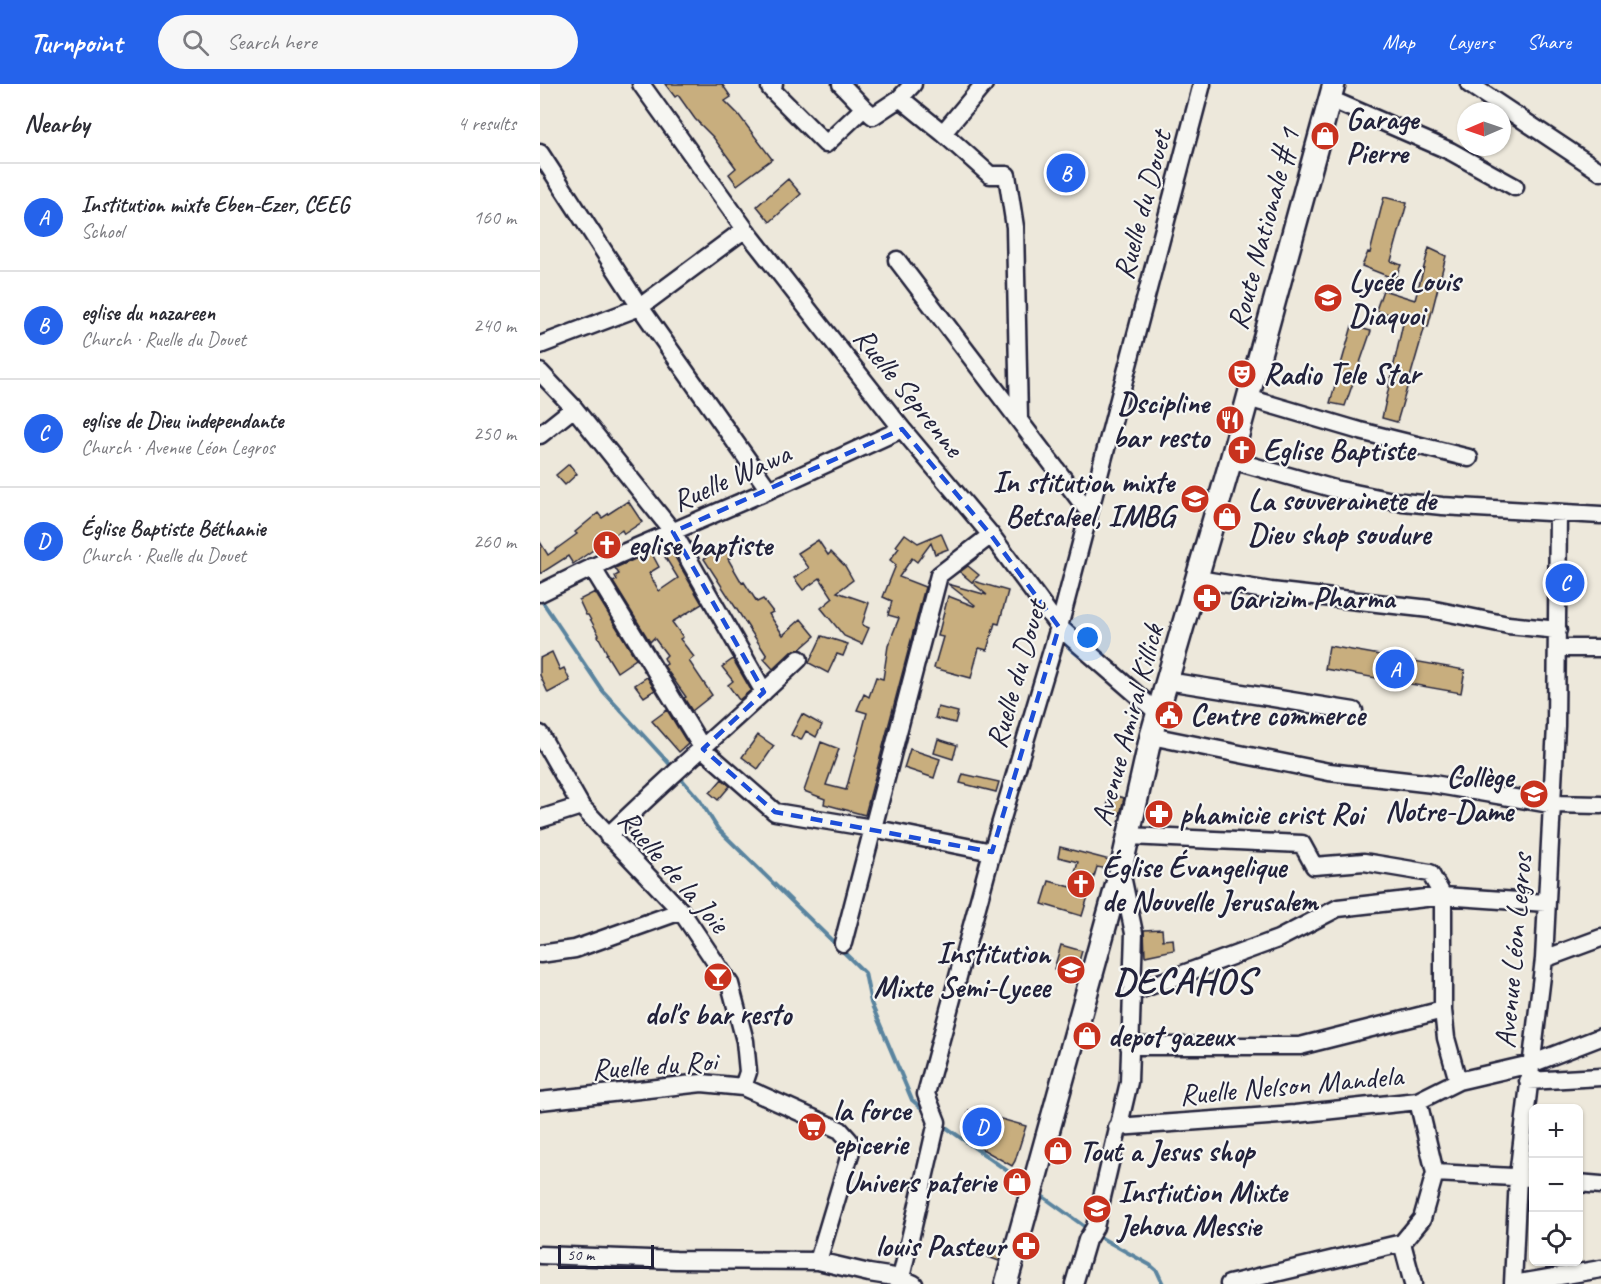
<!DOCTYPE html>
<html lang="en">
<head>
<meta charset="utf-8">
<style>
  :root { --surface:#fff; --page:#f7f7f7; --text:#2b2b33; --muted:#7c7c81; --line:#e1e1e2; --accent:#2563eb }
  body { margin:0; font-family:Caveat,sans-serif; background:var(--page); color:var(--text) }
  .controls { position:absolute; right:18px; bottom:18px; display:grid; overflow:hidden; border-radius:9px; box-shadow:0 2px 4px #0004 }
  .controls button { width:54px; height:54px; display:grid; place-items:center; padding:0; border:0; border-bottom:2px solid var(--line); background:var(--surface); color:var(--text); font:30px sans-serif }
  .compass { position:absolute; left:917px; top:18px; width:54px; height:54px; border-radius:50%; background:var(--surface); box-shadow:0 2px 4px #0004; rotate:268deg }
  .scale { position:absolute; left:18px; bottom:15px; width:96px; box-sizing:border-box; padding-left:6px; border:3px solid #22223b; border-top:0; font-size:16px; line-height:21px; white-space:nowrap; color:#22223b; -webkit-text-stroke:4px #f6f6f2; paint-order:stroke }
  .you { position:absolute; left:548px; top:554px; width:21px; height:21px; margin:-15px; border:4px solid #fff; border-radius:50%; background:#1a73e8; box-shadow:0 0 0 9px #1a73e833 }
  .badge { display:grid; place-items:center; width:39px; height:39px; border-radius:50%; background:var(--accent); color:#fff; font-size:20px; font-weight:700 }
  .pin { position:absolute; translate:-50% -50%; border:3px solid #fff; box-shadow:0 2px 6px #0006 }
  .list { margin:0; padding:0; list-style:none }
  h2 { display:flex; justify-content:space-between; align-items:center; height:78px; margin:0; padding:0 24px; font-size:26px }
  h2 small { font-size:20px; font-weight:400; color:var(--muted) }
  .list li { display:grid; grid-template-columns:39px 1fr auto; gap:18px; align-items:center; box-sizing:border-box; height:108px; padding:0 24px; border-top:2px solid var(--line) }
  .list b { display:block; font-size:22px; white-space:nowrap }
  .list p { margin:0; font-size:20px; white-space:nowrap; color:var(--muted) }
  .list em { font-size:20px; font-style:normal; color:var(--muted) }
  .icon { flex:none; width:33px; height:33px; fill:none; stroke:currentColor; stroke-width:2; stroke-linecap:round; stroke-linejoin:round }
  .map { position:relative; flex:none; width:1061px; height:1200px; overflow:hidden }
  header { display:flex; align-items:center; gap:36px; box-sizing:border-box; height:84px; padding:0 30px; background:var(--accent); color:#fff }
  header strong { font-size:28px }
  nav { display:flex; gap:33px; margin-inline-start:auto; font-size:21px }
  .search { width:420px; height:54px; background:var(--page); display:flex; align-items:center; gap:15px; box-sizing:border-box; padding:0 21px; border-radius:33px; color:var(--muted); font-size:22px }
  main { display:flex }
  aside { flex:1; background:var(--surface) }
  .map>svg:first-child { display:block }
</style>
</head>
<body>
<header>
<strong>Turnpoint</strong>
<div class="search"><svg class="icon" aria-label="search" viewBox="0 0 24 24"><circle cx="10" cy="10" r="6"/><path d="M15 15l6 6"/></svg>Search here</div>
<nav><a>Map</a><a>Layers</a><a>Share</a></nav>
</header>
<main>
<aside>
<h2>Nearby<small>4 results</small></h2>
<ul class="list">
<li><span class="badge">A</span><div><b>Institution mixte Eben-Ezer, CEEG</b><p>School</p></div><em>160 m</em></li>
<li><span class="badge">B</span><div><b>eglise du nazareen</b><p>Church · Ruelle du Douet</p></div><em>240 m</em></li>
<li><span class="badge">C</span><div><b>eglise de Dieu independante</b><p>Church · Avenue Léon Legros</p></div><em>250 m</em></li>
<li><span class="badge">D</span><div><b>Église Baptiste Béthanie</b><p>Church · Ruelle du Douet</p></div><em>260 m</em></li>
</ul>
</aside>
<div class="map">
<svg width="1061" height="1200" viewBox="0 0 1061 1200">
  <rect width="100%" height="100%" fill="#ede8db"/>
  <filter id="ink" filterUnits="userSpaceOnUse"><feTurbulence type="fractalNoise" baseFrequency=".0167" numOctaves="2"/><feDisplacementMap in="SourceGraphic" scale="12" xChannelSelector="R" yChannelSelector="G"/><feConvolveMatrix kernelMatrix="1 2 1 2 8 2 1 2 1" color-interpolation-filters="sRGB"/></filter>
  <g filter="url(#ink)">
    <g fill="none" stroke-linecap="round" stroke-linejoin="round">
      <path stroke="#5a849f" stroke-width="4" d="M0,514L62,606L134,685
        M138,691L159,715L178,745L325,889L331,919L372,1016L386,1028
        M400,1039L487,1101
        M498,1109L548,1145
        M556,1151L610,1181L617,1187L623,1200"/>
    </g>
    <path fill="#c8ae7e" stroke="#22223b" stroke-width="1.5" d="M125,0H182L191,13L185,17L198,30L232,75L197,101L189,90L196,84L173,53L155,35L138,11L135,13Z
      M248,95L261,110L230,138L217,122Z
      M844,113L867,119L851,177L861,181L855,195L822,182L828,168L830,169Z
      M889,164L906,172L888,243L885,242L857,338L842,334L864,235L836,226L843,206L875,216Z
      M812,242L831,247L805,322L790,319Z
      M29,380L37,390L25,401L16,391Z
      M88,417L102,438L84,450L82,446L33,480L28,472L0,490V458L8,471L37,450L35,448L58,429L62,434Z
      M401,449L408,465L395,470L391,459L377,478L372,474L359,493L385,503L325,731L284,720L285,715L264,707L281,658L299,665L286,701L306,706L327,629L317,626L324,610L329,613L336,593L343,595L348,562L359,534L348,531L352,517L343,513L356,481L350,476L359,464L356,462L365,450L378,459Z
      M278,456L288,471L291,468L305,482L313,496L297,508L329,519L322,541L329,544L322,560L304,552L281,524L293,514L280,494L263,506L254,494L269,484L258,469Z
      M183,461L191,473L188,475L202,499L204,498L217,518L223,515L233,528L229,530L243,551L261,535L275,552L260,565L252,567L233,585L224,575L227,572L164,475Z
      M111,468L119,483L109,489L119,507L138,494L125,473L132,468L162,520L132,538L143,553L140,555L154,573L149,577L172,611L152,627L144,614L146,613L124,582L127,580L124,574L127,571L114,554L110,558L73,498L77,496L75,492L79,490L75,484Z
      M428,482L439,491L433,497L468,507L459,540L455,539L447,566L439,564L431,594L394,584L403,553L398,552L408,512L434,522L435,521L408,500L447,511L420,488Z
      M55,508L96,575L77,588L66,570L67,569L58,552L59,551L48,531H46L39,516Z
      M282,552L308,560L303,572L297,570L288,589L269,579Z
      M789,562L925,586L921,609L785,585Z
      M12,568L20,586L24,584L30,597L8,609L0,591V574Z
      M193,575L211,606L199,616L188,601L193,597L182,583Z
      M107,593L115,606L104,613L95,601Z
      M398,623L418,628L415,639L395,634Z
      M127,626L148,660L139,668L112,637Z
      M262,630L282,641L276,653L266,647L261,656L251,651Z
      M218,651L234,662L218,685L202,673Z
      M398,655L417,661L413,675L394,669Z
      M370,665L400,675L394,694L364,684Z
      M423,690L459,698L456,708L420,699Z
      M182,695L190,702L178,716L170,709Z
      M570,710L584,714L580,731L566,727Z
      M520,763L570,776L568,785L557,783L542,832L502,820L509,797L531,803L538,778L518,773Z
      M622,845L623,856L633,855L634,866L605,872L604,846Z
      M521,861L542,867L535,891L514,885Z
      M429,1026L486,1042L475,1077L472,1082L437,1062L441,1058L423,1053Z
      M452,1162L462,1166L459,1177L448,1173Z"/>
    <g fill="none" stroke-linecap="round" stroke-linejoin="round">
      <g stroke="#22223b" stroke-width="21">
        <path id="minor" d="M101,0L205,145L362,345L451,451L519,543L618,629
          M234,0L230,4L286,60L324,24L333,32L360,14L403,49L450,91H467L475,143L479,335
          M301,0L324,24
          M929,0L1061,88
          M360,14L373,0
          M790,15L910,67L975,103
          M403,49L444,0
          M0,69L100,223L229,406
          M357,176L548,427
          M0,261L100,223L205,145
          M0,288L34,324L133,448L224,608
          M708,314L820,347L929,374
          M0,351L34,324
          M691,376L795,405L853,417L902,422L1061,431
          M52,483L163,665L235,728L332,744L452,768
          M658,495L731,507L890,525L968,541L1018,546
          M0,509L76,472L229,406L362,345
          M1018,564H1061
          M627,597L814,627
          M0,650L41,722L141,827L190,900L205,957L208,988L203,1003
          M611,652L789,688L893,700L1010,720L1061,721
          M0,735L41,722
          M68,752C130,691 196,635 259,575
          M589,752L762,760L774,782L824,778L890,789L903,812V926L906,954L918,997
          M303,859L399,491L451,451
          M0,870L35,865L141,827
          M1004,875L1061,854
          M591,909L738,855L798,824L903,812L1006,819
          M589,962H760L903,926
          M988,997L1061,993
          M0,1017L162,999L203,1003L300,1046L309,1056L311,1067L278,1177
          M577,1043L755,1030L878,1017L918,997L991,980L1061,953
          M895,1089L993,1094
          M1038,1099L1061,1101
          M0,1171L136,1176L278,1177L329,1189L361,1194L374,1200
          M361,1194L397,1038L386,1010L452,768L519,543L662,0
          M534,1200L547,1156L555,1143L589,998L594,849L581,787
          M689,1200L862,1159
          M873,1200L862,1159L882,1135L895,1089L878,1017
          M973,1200L978,1092L1004,875L1016,642L1018,429
          M973,1200L1061,1185"/>
      </g>
      <g stroke="#22223b" stroke-width="26">
        <path id="major" d="M466,1200L581,785L611,652L691,376L794,0"/>
      </g>
      <use href="#minor" stroke="#f6f6f2" stroke-width="16"/>
      <use href="#major" stroke="#f6f6f2" stroke-width="21"/>
    </g>
  </g>
  <path fill="none" stroke="#1d4ed8" stroke-width="4.5" stroke-dasharray="12 8" stroke-linejoin="round" d="M362,345L451,451L519,543L452,768L235,728L163,665L224,608L133,448Z"/>
  <defs>
    <g id="shop-disc" transform="scale(1.5)"><circle r="9.5" fill="#c8321e" stroke="#f6f6f2"/><path d="M-5-2.5h2.3a2.7 3.5 0 0 1 5.4 0H5L5.5 6h-11ZM-1.5-2.5h3a1.5 2.3 0 0 0-3 0Z" fill="#fff"/></g>
    <g id="school-disc" transform="scale(1.5)"><circle r="9.5" fill="#c8321e" stroke="#f6f6f2"/><path d="M0-5L7-2L0 1L-7-2ZM-4 1L0 2.5L4 1V4Q0 6-4 4Z" fill="#fff"/></g>
    <g id="theatre-disc" transform="scale(1.5)"><circle r="9.5" fill="#c8321e" stroke="#f6f6f2"/><path d="M-5-5.5Q0-4 5-5.5V0Q5 5 0 6Q-5 5-5 0ZM-3.3-2.5H-1v1.5H-3.3ZM1-2.5H3.3v1.5H1ZM-2.8 1Q0 5.5 2.8 1Z" fill="#fff"/></g>
    <g id="restaurant-disc" transform="scale(1.5)"><circle r="9.5" fill="#c8321e" stroke="#f6f6f2"/><path d="M-5-6h1v4h1v-4h1v4h1v-4h1v5L-1.5 .5V6h-2V.5L-5-1ZM5-6V6H3V1.5H1.5Q1.5-4 5-6Z" fill="#fff"/></g>
    <g id="church-disc" transform="scale(1.5)"><circle r="9.5" fill="#c8321e" stroke="#f6f6f2"/><path d="M-1.2-6h2.4v3.5h3.3v2.4h-3.3V6h-2.4V-.1h-3.3v-2.4h3.3Z" fill="#fff"/></g>
    <g id="pharmacy-disc" transform="scale(1.5)"><circle r="9.5" fill="#c8321e" stroke="#f6f6f2"/><path d="M-2-6h4v4h4v4h-4v4h-4v-4h-4v-4h4Z" fill="#fff"/></g>
    <g id="civic-disc" transform="scale(1.5)"><circle r="9.5" fill="#c8321e" stroke="#f6f6f2"/><path d="M-.6-6.5H3V-4.5H.6V-3L4-1V1h2V6H-6V1h2V-1L-.6-3ZM-1.2 2.5V6h2.4V2.5Z" fill="#fff"/></g>
    <g id="bar-disc" transform="scale(1.5)"><circle r="9.5" fill="#c8321e" stroke="#f6f6f2"/><path d="M-6-5H6L.8 .8V4.5H3.5V6h-7V4.5H-.8V.8Z" fill="#fff"/></g>
    <g id="supermarket-disc" transform="scale(1.5)"><circle r="9.5" fill="#c8321e" stroke="#f6f6f2"/><path d="M-6-5.5h2.5l.6 2H6L4.5 2H-2.5L-4.4-4H-6ZM-1.5 3.2a1.3 1.3 0 1 0 .1 0ZM3 3.2a1.3 1.3 0 1 0 .1 0Z" fill="#fff"/></g>
  </defs>
  <g fill-rule="evenodd">
    <use href="#shop-disc" x="785" y="52"/>
    <use href="#school-disc" x="788" y="214"/>
    <use href="#theatre-disc" x="702" y="290"/>
    <use href="#restaurant-disc" x="690" y="336"/>
    <use href="#church-disc" x="702" y="366"/>
    <use href="#school-disc" x="655" y="415"/>
    <use href="#shop-disc" x="687" y="433"/>
    <use href="#church-disc" x="67" y="461"/>
    <use href="#pharmacy-disc" x="667" y="514"/>
    <use href="#civic-disc" x="629" y="631"/>
    <use href="#school-disc" x="994" y="710"/>
    <use href="#pharmacy-disc" x="619" y="730"/>
    <use href="#church-disc" x="541" y="800"/>
    <use href="#school-disc" x="531" y="886"/>
    <use href="#bar-disc" x="178" y="893"/>
    <use href="#shop-disc" x="547" y="952"/>
    <use href="#supermarket-disc" x="272" y="1043"/>
    <use href="#shop-disc" x="518" y="1067"/>
    <use href="#shop-disc" x="477" y="1098"/>
    <use href="#school-disc" x="557" y="1125"/>
    <use href="#pharmacy-disc" x="486" y="1162"/>
  </g>
  <g text-anchor="middle" dominant-baseline="central" stroke-width="4.5" stroke-linejoin="round" paint-order="stroke">
    <g font-size="30" font-weight="bold" fill="#22223b" stroke="#f6f6f2" text-anchor="start">
      <text x="806" y="35">Garage<tspan x="806" dy="34">Pierre</tspan></text>
      <text x="809" y="197">Lycée Louis<tspan x="809" dy="34">Diaquoi</tspan></text>
      <text x="723" y="290">Radio Tele Star</text>
      <text x="669" y="319" text-anchor="end">Dscipline<tspan x="669" dy="34">bar resto</tspan></text>
      <text x="723" y="366">Eglise Baptiste</text>
      <text x="634" y="398" text-anchor="end">In stitution mixte<tspan x="634" dy="34">Betsaleel, IMBG</tspan></text>
      <text x="708" y="416">La souverainete de<tspan x="708" dy="34">Dieu shop soudure</tspan></text>
      <text x="88" y="461">eglise baptiste</text>
      <text x="688" y="514">Garizim Pharma</text>
      <text x="650" y="631">Centre commerce</text>
      <text x="973" y="693" text-anchor="end">Collège<tspan x="973" dy="34">Notre-Dame</tspan></text>
      <text x="640" y="730">phamicie crist Roi</text>
      <text x="562" y="783">Église Évangelique<tspan x="562" dy="34">de Nouvelle Jerusalem</tspan></text>
      <text x="510" y="869" text-anchor="end">Institution<tspan x="510" dy="34">Mixte Semi-Lycee</tspan></text>
      <text x="178" y="930" text-anchor="middle">dol's bar resto</text>
      <text x="568" y="952">depot gazeux</text>
      <text x="293" y="1026">la force<tspan x="293" dy="34">epicerie</tspan></text>
      <text x="539" y="1067">Tout a Jesus shop</text>
      <text x="456" y="1098" text-anchor="end">Univers paterie</text>
      <text x="578" y="1108">Instiution Mixte<tspan x="578" dy="34">Jehova Messie</tspan></text>
      <text x="465" y="1162" text-anchor="end">louis Pasteur</text>
    </g>
    <g font-size="30" fill="#22223b" stroke="#f6f6f2">
      <text transform="translate(602 121) rotate(-75)">Ruelle du Douet</text>
      <text transform="translate(723 145) rotate(-75)">Route Nationale # 1</text>
      <text transform="translate(369 308) rotate(51)">Ruelle Seprenne</text>
      <text transform="translate(191 393) rotate(-24)">Ruelle Wawa</text>
      <text transform="translate(476 590) rotate(-74)">Ruelle du Douet</text>
      <text transform="translate(587 641) rotate(-75)">Avenue Amiral Killick</text>
      <text transform="translate(134 787) rotate(49)">Ruelle de la Joie</text>
      <text transform="translate(973 867) rotate(-85)">Avenue Léon Legros</text>
      <text transform="translate(114 981) rotate(-4)">Ruelle du Roi</text>
      <text transform="translate(751 1001) rotate(-5)">Ruelle Nelson Mandela</text>
    </g>
    <g font-size="36" font-weight="bold" letter-spacing="1.5" fill="#22223b" stroke="#f6f6f2">
      <text x="644" y="897">DECAHOS</text>
    </g>
  </g>
</svg>
<div class="controls">
<button>+</button>
<button>−</button>
<button><svg class="icon" aria-label="locate" viewBox="0 0 24 24"><circle cx="12" cy="12" r="6"/><path d="M12 2v4M12 18v4M2 12h4M18 12h4"/></svg></button>
</div>
<svg class="compass" viewBox="-18 -18 36 36"><path d="M0-13l5 13h-10z" fill="#e53935"/><path d="M0 13l5-13h-10z" fill="#7c7c81"/></svg>
<div class="scale">50 m</div>
<div class="you"></div>
<div class="pin badge" style="left:855px;top:585px">A</div>
<div class="pin badge" style="left:526px;top:89px">B</div>
<div class="pin badge" style="left:1025px;top:499px">C</div>
<div class="pin badge" style="left:442px;top:1043px">D</div>
</div>
</main>
</body>
</html>
